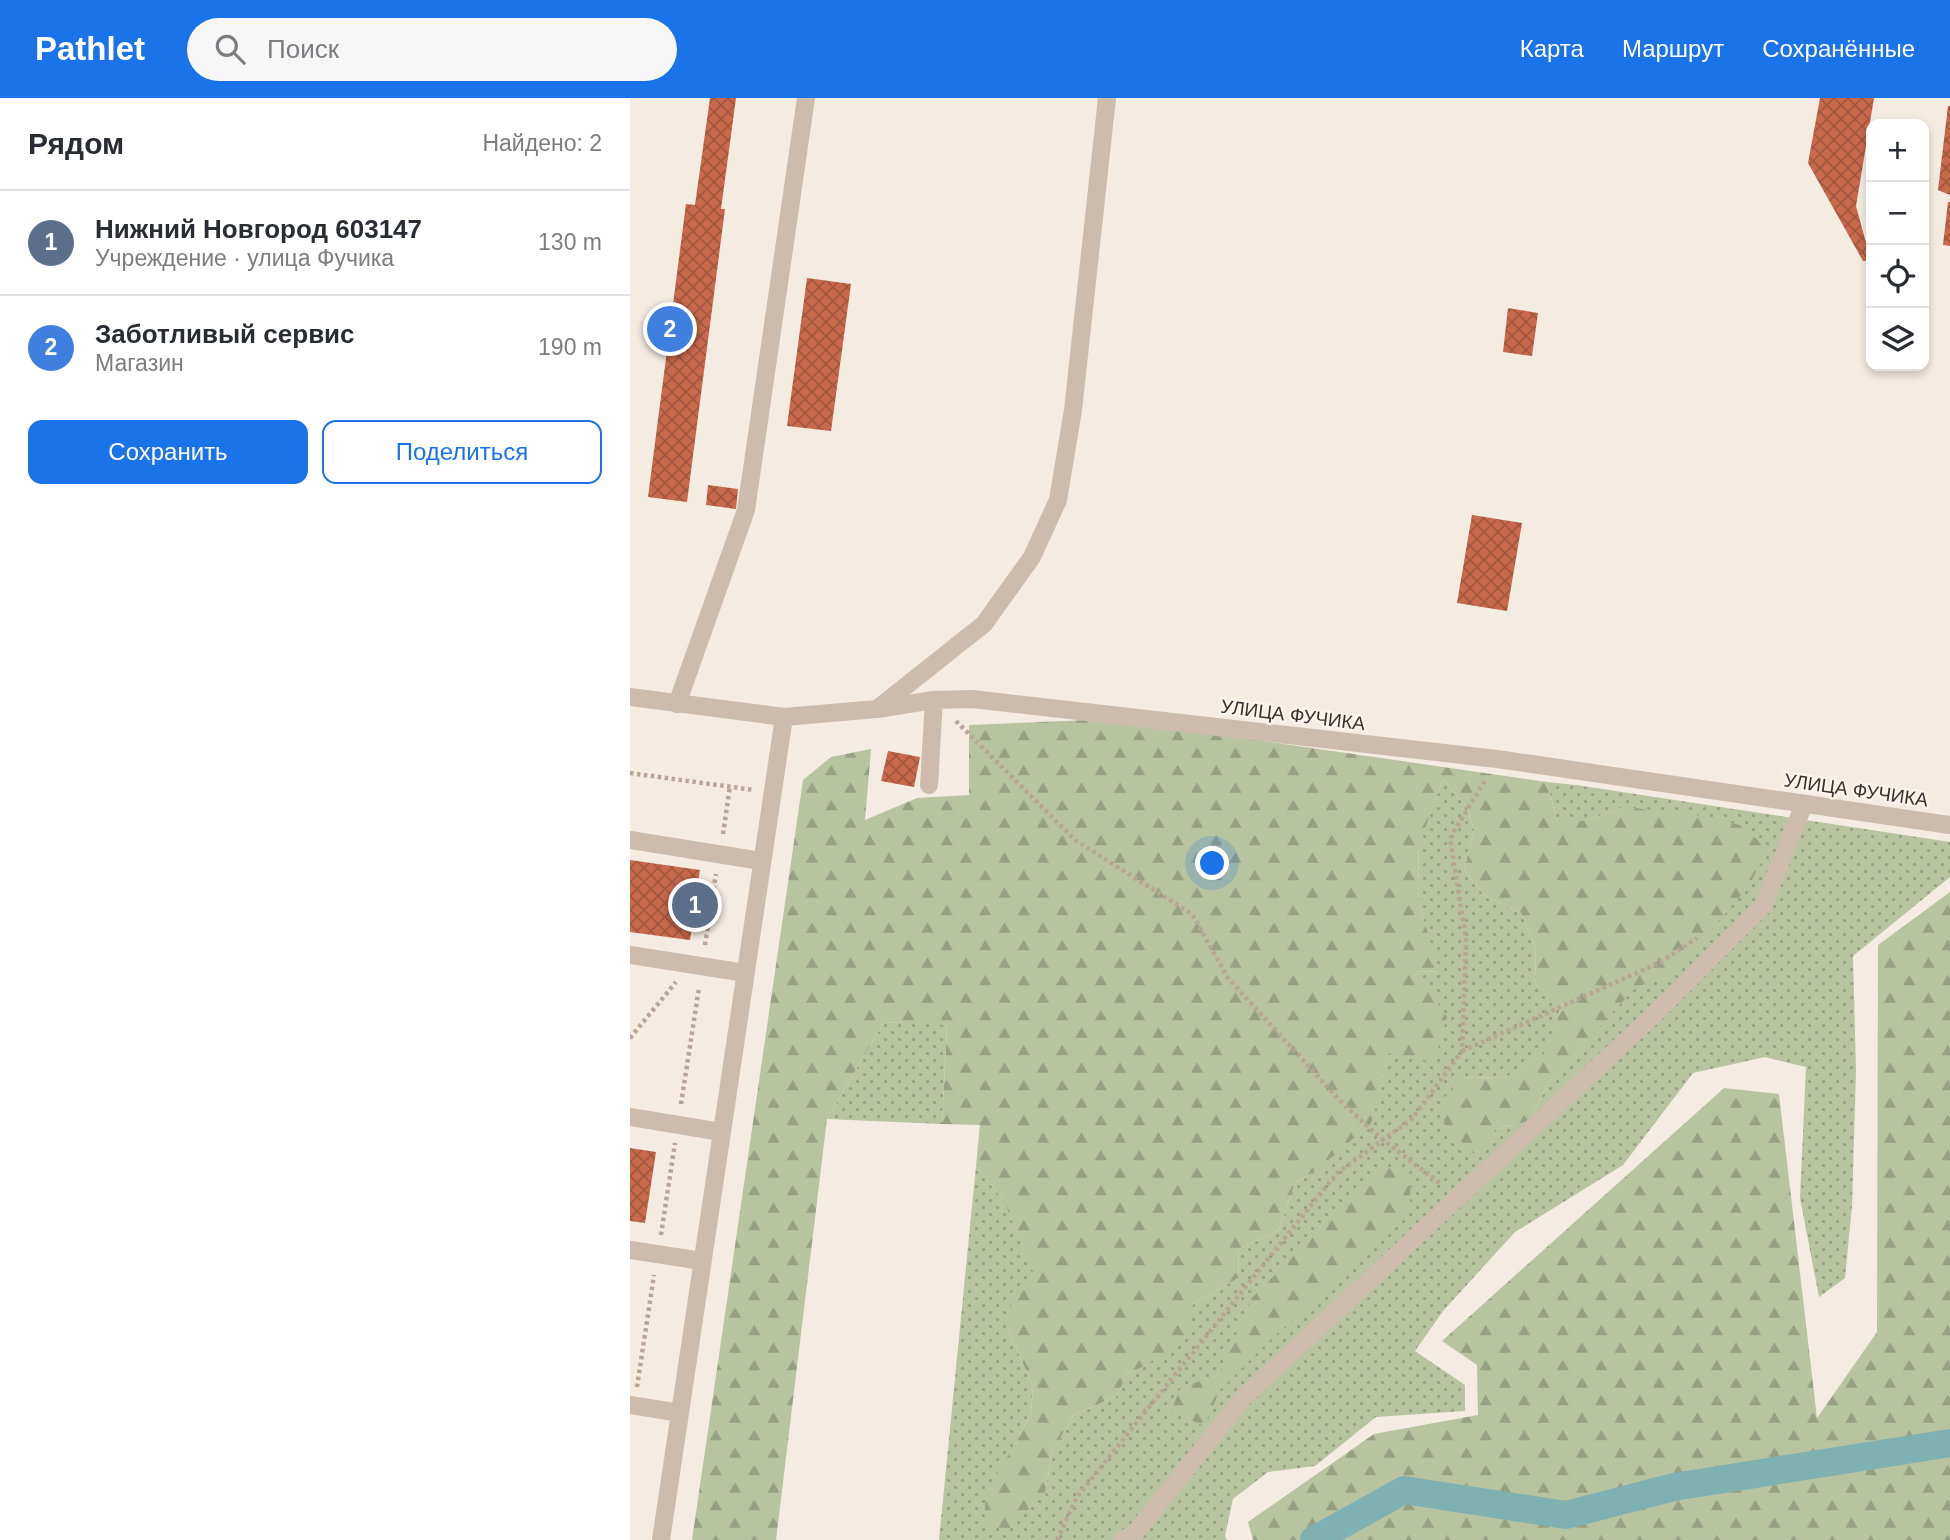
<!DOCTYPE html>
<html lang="ru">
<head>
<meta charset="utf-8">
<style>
  :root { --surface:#fff; --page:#f7f7f7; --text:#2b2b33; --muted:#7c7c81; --line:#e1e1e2; --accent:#1a73e8 }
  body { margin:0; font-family:Arial,sans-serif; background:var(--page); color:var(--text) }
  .controls { position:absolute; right:21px; top:21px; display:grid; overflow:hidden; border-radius:14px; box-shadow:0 4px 10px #0003 }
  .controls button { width:63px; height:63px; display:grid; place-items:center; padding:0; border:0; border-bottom:2px solid var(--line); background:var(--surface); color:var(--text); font:35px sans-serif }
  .you { position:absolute; left:583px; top:766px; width:24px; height:24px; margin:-18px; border:5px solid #fff; border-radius:50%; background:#1a73e8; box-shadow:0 0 0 10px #1a73e833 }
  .badge { display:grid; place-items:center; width:46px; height:46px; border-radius:50%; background:var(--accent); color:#fff; font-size:23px; font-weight:700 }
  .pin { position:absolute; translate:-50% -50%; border:4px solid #fff; box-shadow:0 2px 7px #0006 }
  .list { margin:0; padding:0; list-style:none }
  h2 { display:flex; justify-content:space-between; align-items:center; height:91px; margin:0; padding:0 28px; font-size:30px }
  h2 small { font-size:23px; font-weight:400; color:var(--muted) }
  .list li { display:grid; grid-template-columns:46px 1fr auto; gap:21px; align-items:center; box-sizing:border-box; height:105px; padding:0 28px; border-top:2px solid var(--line) }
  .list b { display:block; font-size:26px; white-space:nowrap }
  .list p { margin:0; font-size:23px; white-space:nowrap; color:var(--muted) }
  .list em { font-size:23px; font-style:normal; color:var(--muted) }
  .actions { display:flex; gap:14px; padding:21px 28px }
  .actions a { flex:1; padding:16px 0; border:2px solid var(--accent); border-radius:14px; text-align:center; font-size:24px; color:var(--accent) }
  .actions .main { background:var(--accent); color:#fff }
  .icon { flex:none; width:38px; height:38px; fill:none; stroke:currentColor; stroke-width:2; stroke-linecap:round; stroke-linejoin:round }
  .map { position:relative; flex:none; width:1320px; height:1442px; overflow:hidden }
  header { display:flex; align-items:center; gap:42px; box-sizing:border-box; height:98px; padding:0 35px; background:var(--accent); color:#fff }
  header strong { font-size:33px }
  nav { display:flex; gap:38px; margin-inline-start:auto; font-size:24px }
  .search { width:490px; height:63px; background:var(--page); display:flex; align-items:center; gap:18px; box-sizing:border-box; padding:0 24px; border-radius:38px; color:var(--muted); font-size:26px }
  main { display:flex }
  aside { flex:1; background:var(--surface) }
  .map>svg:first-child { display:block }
</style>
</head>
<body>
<header>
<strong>Pathlet</strong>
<div class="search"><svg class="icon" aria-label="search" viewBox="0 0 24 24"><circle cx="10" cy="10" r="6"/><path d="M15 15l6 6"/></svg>Поиск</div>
<nav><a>Карта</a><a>Маршрут</a><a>Сохранённые</a></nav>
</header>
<main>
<aside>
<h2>Рядом<small>Найдено: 2</small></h2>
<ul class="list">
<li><span class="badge" style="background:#5c6f8a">1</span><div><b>Нижний Новгород 603147</b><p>Учреждение · улица Фучика</p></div><em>130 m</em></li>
<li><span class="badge" style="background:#3f7fe0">2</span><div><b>Заботливый сервис</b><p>Магазин</p></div><em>190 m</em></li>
</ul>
<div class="actions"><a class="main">Сохранить</a><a>Поделиться</a></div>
</aside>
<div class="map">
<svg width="1320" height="1442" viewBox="0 0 1320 1442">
  <defs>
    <pattern id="grass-dots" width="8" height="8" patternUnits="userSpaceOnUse" patternTransform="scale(1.75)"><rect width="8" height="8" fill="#b8c4a0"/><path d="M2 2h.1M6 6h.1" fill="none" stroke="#97a083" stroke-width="1.8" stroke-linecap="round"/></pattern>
    <pattern id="forest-firs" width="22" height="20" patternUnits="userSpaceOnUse" patternTransform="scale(1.75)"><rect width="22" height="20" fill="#b8c4a0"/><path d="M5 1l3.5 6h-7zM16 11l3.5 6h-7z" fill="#97a083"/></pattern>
    <pattern id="building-cross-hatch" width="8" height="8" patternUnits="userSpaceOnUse" patternTransform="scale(1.75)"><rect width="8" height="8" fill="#c8694b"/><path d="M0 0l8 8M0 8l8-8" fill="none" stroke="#a4573f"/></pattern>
  </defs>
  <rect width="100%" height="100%" fill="#f4ebe1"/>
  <path fill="url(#grass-dots)" d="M813,681L837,709L844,732L834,772L855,798L891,815L905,848L906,887L933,904L915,956L877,979L829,980L866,1031L900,1023L918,985L1007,887L1040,880L994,709L955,723H927L917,684L946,687L1320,744V779L1223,858L1226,973L1222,1108L1215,1180L1189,1199L1170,1100L1176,969L1135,959L1063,975L993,1067L885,1134L813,1213L785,1253L835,1287V1313L746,1319L685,1368L638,1374L603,1401L595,1438L597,1442H309L346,1068L374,1103L407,1182L379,1233L403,1289L401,1315L384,1348L415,1394L423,1352L444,1317L487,1298L497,1275L513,1269L563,1206L608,1180L609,1151L649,1132L665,1085L687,1072L751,992L758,954L798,894L786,873L808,874L788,801L789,746Z
    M254,924L317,926L312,1026L197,1021Z"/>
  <path fill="url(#forest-firs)" d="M481,621L917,684L927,723H955L994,709L1075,718L1113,728L1138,752L1118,789L1040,880L1007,888L918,985L900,1023L866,1031L847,1057L825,1038L806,1012L829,980L877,979L914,956L933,905L906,887L905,848L891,815L855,798L834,772L844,732L837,709L813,681L789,747L788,801L809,874L786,873L817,919L804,964L758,955L751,992L741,1025L687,1072L665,1085L649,1132L609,1151L608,1180L563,1206L557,1239L513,1269L497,1275L487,1298L444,1317L423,1352L415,1394L380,1430H354L356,1394L384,1348L401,1315L403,1289L379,1233L382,1194L406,1181L374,1103L346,1068L350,1027L312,1026L317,927L254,924L197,1021L146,1442H62L173,682L201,659L241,651L235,722L287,700L339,697V627Z
    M1320,794V1442H623L618,1424L744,1336L848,1317L847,1267L812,1243L1094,990L1149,996L1187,1320L1247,1234L1248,847Z
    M753,1068L781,1076L779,1117L637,1245L590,1292L574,1328L541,1313L551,1289L588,1278L622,1200Z"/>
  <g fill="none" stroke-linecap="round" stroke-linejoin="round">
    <path stroke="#7fb0b2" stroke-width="28" d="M684,1442L774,1392L936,1417L1044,1389L1320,1345"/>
  </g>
  <path fill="url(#building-cross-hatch)" d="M80,0H106L91,111H95L57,404L18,399L56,106L65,107Z
    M1190,0H1244L1226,108L1241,163H1233L1178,65Z
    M1318,8H1320V97L1308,92Z
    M1318,104H1320V148L1313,147Z
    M177,180L221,186L201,333L157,328Z
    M878,210L908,215L902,258L873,254Z
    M78,387L108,391L106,411L76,407Z
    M842,417L892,425L877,513L827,505Z
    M258,653L290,659L284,689L251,683Z
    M0,762L70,772L60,842L0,834Z
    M0,1050L26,1054L15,1125L0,1123Z"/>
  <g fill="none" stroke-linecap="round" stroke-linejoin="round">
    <path stroke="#b9a596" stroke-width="4.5" stroke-dasharray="3.5 3.5" stroke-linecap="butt" d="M326,623L445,742L562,816L598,880L713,1006L753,1042L811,1086
      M0,675L124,692
      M93,736L100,688
      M75,847L86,776
      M0,940L46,884
      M832,953L1031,864L1067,840
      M51,1006L69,890
      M31,1137L45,1045
      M7,1289L24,1177
      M427,1442L447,1399L707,1075L782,1021L832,953L836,841L820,740L856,681"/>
    <path stroke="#cdbbac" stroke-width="18" d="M0,599L154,619L247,611L304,602L342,601L867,661L1320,727
      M47,606L116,412L176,0
      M247,611L354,526L402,459L428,402L443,312L477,0
      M299,687L304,602
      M0,742L131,763
      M0,857L115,875
      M0,1019L91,1034
      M0,1152L72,1163
      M0,1307L50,1315
      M31,1442L154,619
      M492,1442L504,1436L614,1299L1030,911L1133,808L1174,706"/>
  </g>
  <g text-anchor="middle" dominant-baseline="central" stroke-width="5" stroke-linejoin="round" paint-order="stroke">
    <g font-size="19" fill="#3b302b" stroke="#fbf5ee">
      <text transform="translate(663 617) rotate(7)">УЛИЦА ФУЧИКА</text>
      <text transform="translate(1226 692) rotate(8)">УЛИЦА ФУЧИКА</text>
    </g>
  </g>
</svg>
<div class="controls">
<button>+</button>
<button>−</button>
<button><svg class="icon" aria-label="locate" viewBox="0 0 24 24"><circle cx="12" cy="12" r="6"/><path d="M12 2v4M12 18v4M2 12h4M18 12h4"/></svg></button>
<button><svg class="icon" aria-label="layers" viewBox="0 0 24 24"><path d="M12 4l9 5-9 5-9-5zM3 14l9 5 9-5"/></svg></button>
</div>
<div class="you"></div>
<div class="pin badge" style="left:65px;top:807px;background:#5c6f8a">1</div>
<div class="pin badge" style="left:40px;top:231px;background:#3f7fe0">2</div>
</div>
</main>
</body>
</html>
